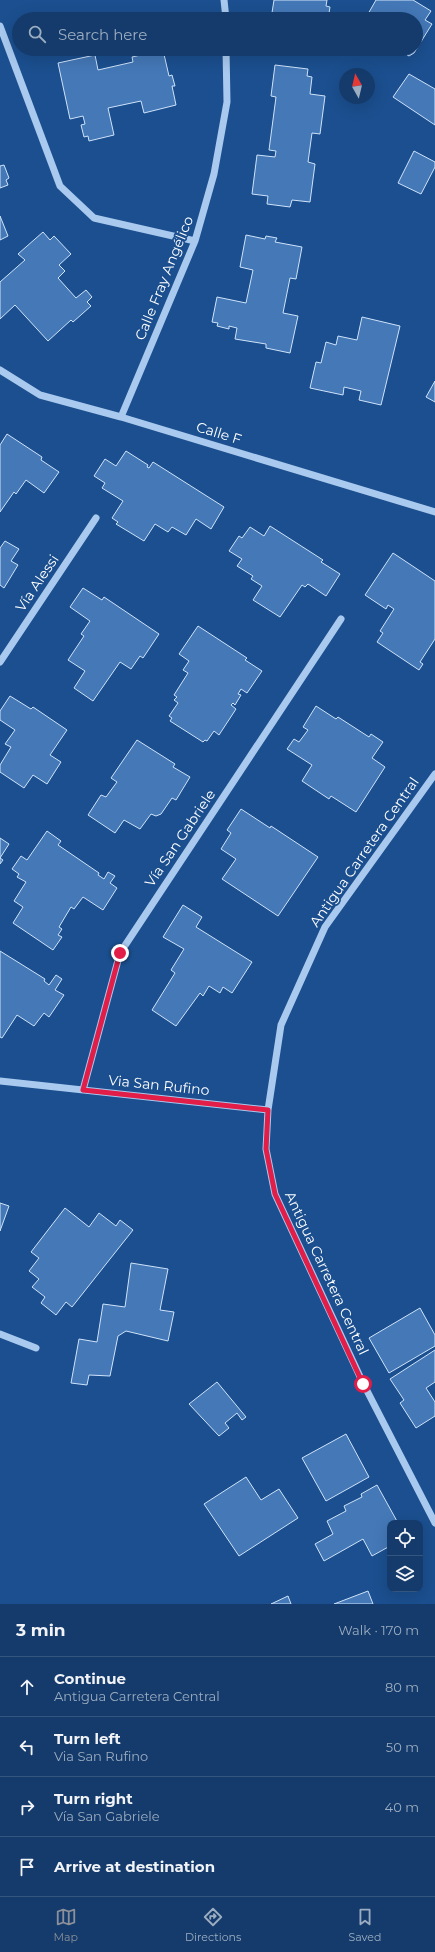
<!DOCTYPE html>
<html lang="en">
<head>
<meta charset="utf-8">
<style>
  :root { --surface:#143b6b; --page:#214673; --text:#f1f3f6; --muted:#9dadc1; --line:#33557e; --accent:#8c9099 }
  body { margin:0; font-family:Montserrat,sans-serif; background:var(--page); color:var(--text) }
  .controls { position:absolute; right:12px; bottom:12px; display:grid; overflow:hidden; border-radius:8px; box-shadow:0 4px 16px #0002 }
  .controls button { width:36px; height:36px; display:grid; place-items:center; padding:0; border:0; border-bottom:1px solid var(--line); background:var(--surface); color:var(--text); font:20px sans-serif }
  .compass { position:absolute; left:339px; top:68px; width:36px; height:36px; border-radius:50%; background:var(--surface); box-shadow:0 4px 16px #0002; rotate:352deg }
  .stop { position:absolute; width:12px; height:12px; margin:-9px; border:3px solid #e11d48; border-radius:50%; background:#fff }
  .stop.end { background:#e11d48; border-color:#fff; box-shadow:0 1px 4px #0008 }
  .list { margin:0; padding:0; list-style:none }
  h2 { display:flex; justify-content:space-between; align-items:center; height:52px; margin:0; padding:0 16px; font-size:17px }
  h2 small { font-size:13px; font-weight:400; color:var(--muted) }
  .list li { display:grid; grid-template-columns:26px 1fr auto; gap:12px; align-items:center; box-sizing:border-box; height:60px; padding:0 16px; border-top:1px solid var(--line) }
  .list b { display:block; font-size:15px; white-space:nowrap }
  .list p { margin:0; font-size:13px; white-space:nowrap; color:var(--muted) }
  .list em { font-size:13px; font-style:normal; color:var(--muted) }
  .icon { flex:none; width:22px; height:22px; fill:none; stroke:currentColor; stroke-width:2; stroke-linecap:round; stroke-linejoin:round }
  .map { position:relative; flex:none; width:435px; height:1604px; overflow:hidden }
  .search { position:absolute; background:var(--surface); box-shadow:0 4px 16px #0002; left:12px; right:12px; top:12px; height:44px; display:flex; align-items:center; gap:10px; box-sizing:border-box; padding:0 14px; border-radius:22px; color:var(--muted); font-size:15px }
  .sheet { height:292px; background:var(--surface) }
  nav { display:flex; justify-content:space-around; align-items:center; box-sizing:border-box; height:56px; border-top:1px solid var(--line); background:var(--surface); font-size:11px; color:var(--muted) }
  nav a { display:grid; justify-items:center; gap:2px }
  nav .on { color:var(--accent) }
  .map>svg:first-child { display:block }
</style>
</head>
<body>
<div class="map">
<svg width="435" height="1604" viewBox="0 0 435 1604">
  <rect width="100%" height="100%" fill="#1b4f8f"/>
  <path fill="#4478b7" stroke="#cfe3fa" d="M274,0H327L326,6L330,7L328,19H271Z
    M376,0H413L431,11L425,20L432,24L414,53L409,56L398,49H416V19H371L372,17L368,14Z
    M163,50L169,76L172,75L175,86H172L176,105L144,113L141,101L108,108L114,135L89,141L88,136L84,137L81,125L85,124L83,116L70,119L58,63L95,55L98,70L133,62L132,57Z
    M275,65L308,69L307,76L312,77L310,94L325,96L320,134L312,133L308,162L315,164L310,202L292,200L290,207L267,204L268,196L252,194L257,155L275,157L276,151L269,150L276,97L271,96Z
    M409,74L435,89V125L393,97Z
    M414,151L435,162V167L421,194L398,183Z
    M4,165L9,178L6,180L8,185L0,188V166Z
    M0,216L8,236L0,240Z
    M43,232L50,240L54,236L71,254L59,265L65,271L58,278L76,298L86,290L92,297L87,302L91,306L73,322L71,320L48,341L15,305L0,319V282L25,260L18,254Z
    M246,235L265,239L266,236L277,238L275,242L302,247L296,279L290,278L283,313L298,316L290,353L266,348V344L235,339L237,328L229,326V329L217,326L218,323L212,322L217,297L246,303L253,270L240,267Z
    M362,317L400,326L381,405L359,400L361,391L344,387L343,395L310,388L316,362L321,363L326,342L336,345L338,336L357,340Z
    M435,381V402L426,397Z
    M7,434L42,457L41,460L59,472L44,493L26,480L16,494L14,492L0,512V445Z
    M126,451L148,465L147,467L149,468L153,462L224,507L211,529L196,519L186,535L172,527L168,532L155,524L144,541L116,524L118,522L112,518L123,501L102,488L105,483L94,476L105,459L116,466Z
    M270,526L323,560L321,562L340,574L326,596L308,584L305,587L302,585L280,617L253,600L262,586L251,579L253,576L237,566L242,559L229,551L239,536L242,538L250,527L264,536Z
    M5,541L19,549L11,561L18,565L4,588L0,585V548Z
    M393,553L435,581V639L420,662L423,664L419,670L377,642L383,633L380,631L394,609L388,605L386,609L365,595Z
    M83,588L102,600L104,597L159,634L143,658L140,656L131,669L120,662L93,701L74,688L85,671L68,660L84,636L81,634L90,621L70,607Z
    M198,626L247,658L245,660L262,671L247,693L241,689L238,694L241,695L235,705L233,703L231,705L236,709L219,735L214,731L207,741L205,740L203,742L170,721L172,718L169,716L178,703L174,700L177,697L174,695L188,673L183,670L189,661L179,654Z
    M10,696L31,709L33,707L67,730L50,755L61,762L47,784L33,775L24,788L0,772V765L11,747L5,744L15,730L0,720V711Z
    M316,706L336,719L338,717L369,737L371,734L383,742L372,758L385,767L356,812L331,796L329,799L302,781L312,765L287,749L294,739L299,742L308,730L303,727Z
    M137,740L175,764L173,767L190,777L176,800L172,798L161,814L156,816L151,814L140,829L124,820L115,833L88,815L101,795L106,797L117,782L111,778Z
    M241,809L270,828L271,826L318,857L278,916L222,879L236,859L221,849L231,833L227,830Z
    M47,831L61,841L58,845L99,873L98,875L104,879L108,872L115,876L110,883L117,888L103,910L83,897L74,909L71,907L59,927L62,929L58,935L62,937L53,950L13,923L23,907L14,901L26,882L17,877L19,874L12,869L21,856L27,860Z
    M0,838L9,844L0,858L3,860L0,864Z
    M183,905L202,917L196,927L252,962L232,993L223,987L220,993L209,986L203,996L200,993L176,1026L152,1010L175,973L171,970L184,949L163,937Z
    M0,951L45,979L44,981L49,985L56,975L62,979L55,990L64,995L49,1017L44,1013L34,1026L17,1015L2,1038L0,1037Z
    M0,1203L9,1206L0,1231Z
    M65,1208L89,1227L99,1213L116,1226L120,1220L133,1230L72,1307L66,1302L56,1315L41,1303L45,1297L32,1287L39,1279L29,1271L39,1258L31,1252Z
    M131,1263L168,1269L160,1310L174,1312L168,1341L126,1331L118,1336L110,1376L89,1375L87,1385L71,1383L79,1339L97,1342L103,1304L125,1307Z
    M420,1308L435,1335V1346L389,1373L369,1338Z
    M435,1350V1382L426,1388L435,1402V1416L416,1428L400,1403L404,1400L390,1379Z
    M217,1382L246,1417L242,1420L237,1413L225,1423L229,1428L219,1436L189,1404Z
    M346,1434L369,1477L326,1501L302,1458Z
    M246,1477L261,1500L279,1489L298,1518L239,1556L204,1504Z
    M377,1485L398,1523H390V1546L372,1556L363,1539L324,1561L315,1544L333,1534L327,1521L346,1511L344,1506L362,1497L361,1494Z
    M368,1591L373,1604H334Z
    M288,1596L291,1604H271Z"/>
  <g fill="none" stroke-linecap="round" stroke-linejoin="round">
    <path stroke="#a9c9ee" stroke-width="7" d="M224,0L226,19
      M0,26L60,186L94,218L195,241
      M0,370L40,395L121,417L435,512
      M121,417L195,241L214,174L227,102L226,49
      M0,662L96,518
      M435,774L325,927L281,1025L268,1110L266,1149L275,1194L363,1383L435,1523
      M0,1081L268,1110
      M83,1090L120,953L341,619
      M0,1334L36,1348"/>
  </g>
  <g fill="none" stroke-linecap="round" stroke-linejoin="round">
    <path stroke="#e11d48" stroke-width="5" d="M120,953L83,1090L268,1110L266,1149L275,1194L363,1384"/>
  </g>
  <g text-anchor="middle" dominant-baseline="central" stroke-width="3.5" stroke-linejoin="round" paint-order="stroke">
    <g font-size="14" fill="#fff" stroke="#1b4f8f">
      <text transform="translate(164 278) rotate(-68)">Calle Fray Angélico</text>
      <text transform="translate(219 433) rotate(17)">Calle F</text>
      <text transform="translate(37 583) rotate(-56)">Vía Alessi</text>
      <text transform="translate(180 838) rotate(-56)">Vía San Gabriele</text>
      <text transform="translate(364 852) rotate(-55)">Antigua Carretera Central</text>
      <text transform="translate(159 1085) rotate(6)">Via San Rufino</text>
      <text transform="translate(327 1273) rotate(65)">Antigua Carretera Central</text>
    </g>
  </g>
</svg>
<div class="controls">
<button><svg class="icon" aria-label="locate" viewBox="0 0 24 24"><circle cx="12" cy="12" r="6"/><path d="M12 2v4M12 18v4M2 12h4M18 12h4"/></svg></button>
<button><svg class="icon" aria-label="layers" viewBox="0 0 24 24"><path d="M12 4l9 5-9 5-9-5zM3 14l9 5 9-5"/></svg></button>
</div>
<svg class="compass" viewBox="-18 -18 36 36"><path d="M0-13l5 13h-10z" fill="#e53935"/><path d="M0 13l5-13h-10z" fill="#9dadc1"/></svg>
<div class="stop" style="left:363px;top:1384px"></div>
<div class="stop end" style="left:120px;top:953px"></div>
<div class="search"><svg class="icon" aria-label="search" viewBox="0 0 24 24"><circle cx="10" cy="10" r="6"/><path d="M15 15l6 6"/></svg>Search here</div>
</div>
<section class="sheet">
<h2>3 min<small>Walk · 170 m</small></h2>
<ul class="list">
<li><svg class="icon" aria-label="ahead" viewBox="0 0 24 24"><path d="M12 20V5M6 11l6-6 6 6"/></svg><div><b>Continue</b><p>Antigua Carretera Central</p></div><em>80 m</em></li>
<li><svg class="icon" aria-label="left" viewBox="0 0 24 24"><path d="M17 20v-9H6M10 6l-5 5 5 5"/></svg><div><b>Turn left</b><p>Via San Rufino</p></div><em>50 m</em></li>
<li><svg class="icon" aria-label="right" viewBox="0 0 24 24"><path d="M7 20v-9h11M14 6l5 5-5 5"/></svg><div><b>Turn right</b><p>Vía San Gabriele</p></div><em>40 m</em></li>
<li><svg class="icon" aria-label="arrive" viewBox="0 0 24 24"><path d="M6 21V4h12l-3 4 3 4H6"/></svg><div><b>Arrive at destination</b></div></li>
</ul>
</section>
<nav>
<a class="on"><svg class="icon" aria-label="map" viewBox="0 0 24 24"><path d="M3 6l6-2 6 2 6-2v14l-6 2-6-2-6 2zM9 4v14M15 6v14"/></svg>Map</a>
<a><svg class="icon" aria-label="directions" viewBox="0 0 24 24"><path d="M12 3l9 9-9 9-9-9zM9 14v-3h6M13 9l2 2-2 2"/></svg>Directions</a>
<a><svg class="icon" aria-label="saved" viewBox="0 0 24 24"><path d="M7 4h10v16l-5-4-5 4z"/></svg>Saved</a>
</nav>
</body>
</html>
